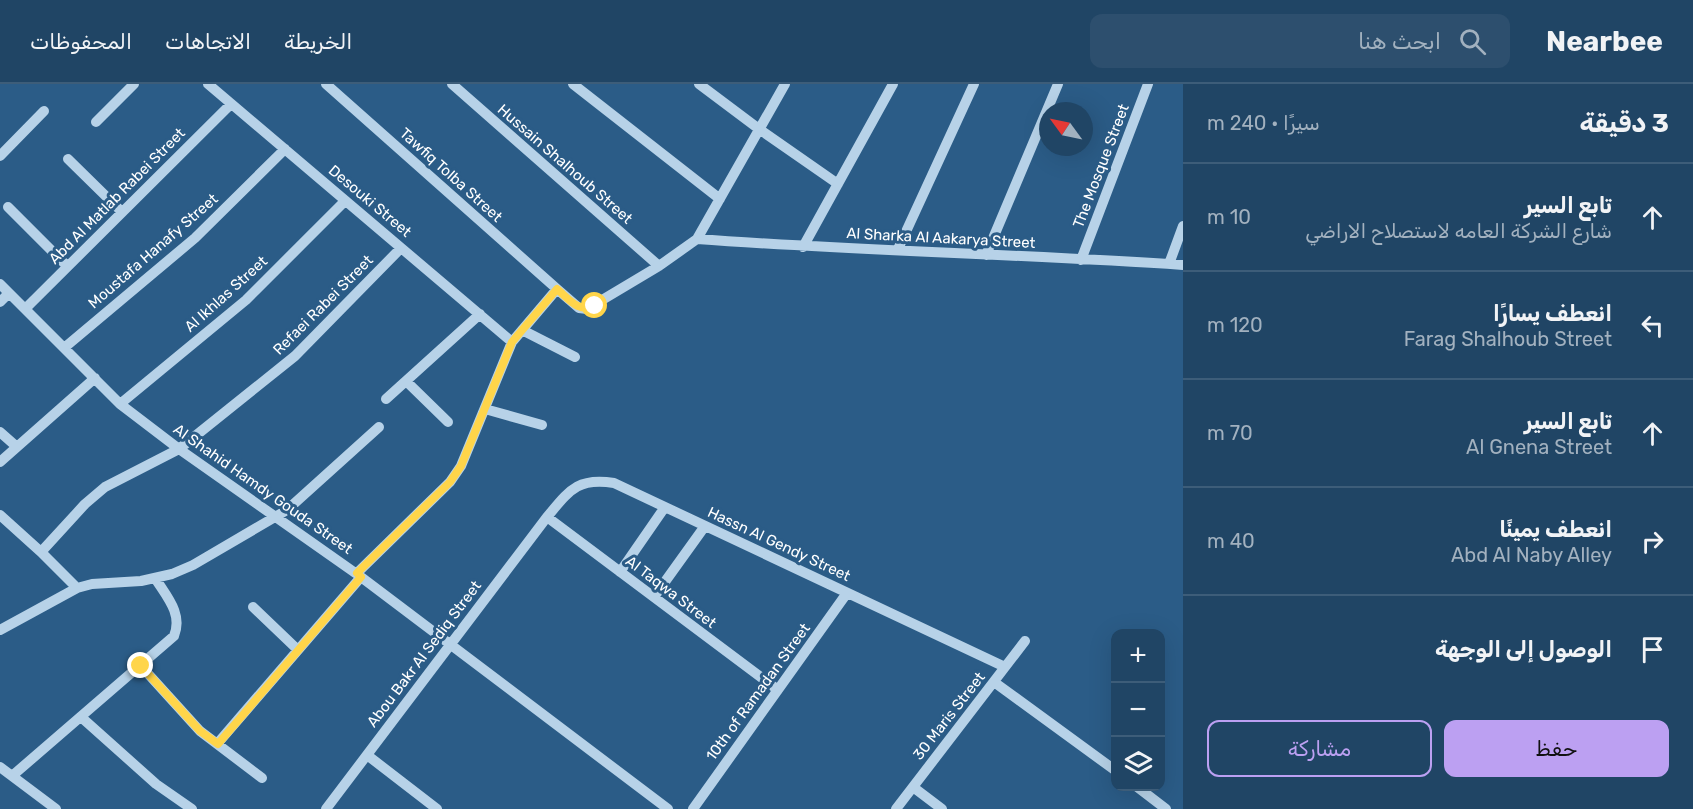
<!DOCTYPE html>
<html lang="ar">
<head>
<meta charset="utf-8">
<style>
  :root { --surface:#204565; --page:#2d4f6e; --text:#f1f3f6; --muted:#a2b1bf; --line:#3d5d79; --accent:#bca0f2 }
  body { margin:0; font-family:Rubik,"Noto Naskh Arabic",sans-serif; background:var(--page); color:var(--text); direction:rtl }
  .controls { position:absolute; right:18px; bottom:18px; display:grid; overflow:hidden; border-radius:12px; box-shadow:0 6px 24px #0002 }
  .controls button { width:54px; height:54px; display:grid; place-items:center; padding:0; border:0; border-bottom:2px solid var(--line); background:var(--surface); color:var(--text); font:30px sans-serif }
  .compass { position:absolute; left:1039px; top:18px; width:54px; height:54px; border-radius:50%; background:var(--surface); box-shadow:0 6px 24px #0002; rotate:303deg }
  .stop { position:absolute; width:18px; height:18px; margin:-14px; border:4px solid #ffd54a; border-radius:50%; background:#fff }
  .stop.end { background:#ffd54a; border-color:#fff; box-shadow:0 2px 6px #0008 }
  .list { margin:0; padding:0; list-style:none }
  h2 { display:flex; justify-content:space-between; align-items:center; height:78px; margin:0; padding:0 24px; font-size:26px }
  h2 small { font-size:20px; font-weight:400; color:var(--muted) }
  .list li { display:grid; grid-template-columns:39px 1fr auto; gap:18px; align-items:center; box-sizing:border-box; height:108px; padding:0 24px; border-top:2px solid var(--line) }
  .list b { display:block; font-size:22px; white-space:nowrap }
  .list p { margin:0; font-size:20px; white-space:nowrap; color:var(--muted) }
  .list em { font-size:20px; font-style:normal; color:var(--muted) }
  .actions { display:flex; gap:12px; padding:18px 24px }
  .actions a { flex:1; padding:14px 0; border:2px solid var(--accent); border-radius:12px; text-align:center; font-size:21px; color:var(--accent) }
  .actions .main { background:var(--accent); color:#111 }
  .icon { flex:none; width:33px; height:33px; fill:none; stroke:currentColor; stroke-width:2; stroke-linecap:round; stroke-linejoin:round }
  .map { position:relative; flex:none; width:1183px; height:725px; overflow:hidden; direction:ltr }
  header { display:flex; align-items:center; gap:36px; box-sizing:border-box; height:84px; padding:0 30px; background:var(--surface); border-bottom:2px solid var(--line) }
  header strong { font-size:28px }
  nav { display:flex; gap:33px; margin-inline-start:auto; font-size:21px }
  .search { width:420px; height:54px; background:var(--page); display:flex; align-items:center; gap:15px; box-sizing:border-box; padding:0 21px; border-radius:12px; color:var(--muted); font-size:22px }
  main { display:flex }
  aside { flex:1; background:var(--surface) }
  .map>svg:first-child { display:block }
</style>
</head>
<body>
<header>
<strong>Nearbee</strong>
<div class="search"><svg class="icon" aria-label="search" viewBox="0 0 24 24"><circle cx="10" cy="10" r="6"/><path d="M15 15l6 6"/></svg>ابحث هنا</div>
<nav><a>الخريطة</a><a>الاتجاهات</a><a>المحفوظات</a></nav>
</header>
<main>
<aside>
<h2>3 دقيقة<small>سيرًا · 240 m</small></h2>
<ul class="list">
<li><svg class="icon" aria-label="ahead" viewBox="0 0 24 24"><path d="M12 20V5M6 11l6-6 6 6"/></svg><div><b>تابع السير</b><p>شارع الشركة العامه لاستصلاح الاراضي</p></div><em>10 m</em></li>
<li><svg class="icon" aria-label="left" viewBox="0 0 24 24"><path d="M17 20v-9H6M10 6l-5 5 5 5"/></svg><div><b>انعطف يسارًا</b><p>Farag Shalhoub Street</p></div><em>120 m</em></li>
<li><svg class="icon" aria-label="ahead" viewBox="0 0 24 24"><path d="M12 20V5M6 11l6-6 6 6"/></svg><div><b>تابع السير</b><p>Al Gnena Street</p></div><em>70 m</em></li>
<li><svg class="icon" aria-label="right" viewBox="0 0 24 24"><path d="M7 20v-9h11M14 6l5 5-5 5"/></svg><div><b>انعطف يمينًا</b><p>Abd Al Naby Alley</p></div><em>40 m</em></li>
<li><svg class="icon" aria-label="arrive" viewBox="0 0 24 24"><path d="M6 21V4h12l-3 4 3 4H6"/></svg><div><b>الوصول إلى الوجهة</b></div></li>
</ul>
<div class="actions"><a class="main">حفظ</a><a>مشاركة</a></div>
</aside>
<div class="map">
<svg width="1183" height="725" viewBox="0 0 1183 725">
  <rect width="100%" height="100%" fill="#2b5c87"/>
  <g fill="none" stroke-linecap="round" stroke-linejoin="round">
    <path stroke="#b7d2e8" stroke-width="10" d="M208,0L512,258
      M326,0L557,205L579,224L587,225L659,182L697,155L785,0
      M452,0L659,182
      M573,0L720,115
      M699,0L759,45L838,100
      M96,38L134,0
      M0,72L44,27
      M68,75L122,128
      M8,123L67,182
      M697,155C859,167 1021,170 1183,181
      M803,163L893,0
      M898,165L974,0
      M986,171L1058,0
      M1081,176L1148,0
      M1169,180L1183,142
      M0,200L120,320L179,365L361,493L668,725
      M0,218L9,209
      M25,225L231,20
      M522,246L575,273
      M64,264L195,154L285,65
      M406,297L448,338
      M386,315L480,230
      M120,320L246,216L345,117
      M485,325L542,341
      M0,348L17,363
      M0,378L95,294
      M0,431L41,468L77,504
      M547,433L778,606
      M41,468L85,420L105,403L179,365L295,272L401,164
      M620,488L665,423
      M357,489L450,398L461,382L512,258L557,205
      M654,513L705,442
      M253,523L298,566
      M0,546L77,504L92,500L141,497L172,490L193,481L287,426L379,343
      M141,582L200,647L262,694
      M994,598L1116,687
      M81,633L156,700L192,725
      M217,660L361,493
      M367,671L437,725
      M0,683L56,725
      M12,692L174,552C183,530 167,513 155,494
      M1136,702L1166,725
      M913,703L942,725
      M326,725L547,433C569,407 577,393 614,399L1005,583
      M693,725L847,509
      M896,725L1025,557"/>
  </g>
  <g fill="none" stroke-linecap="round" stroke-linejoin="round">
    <path stroke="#ffd54a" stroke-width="8" d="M141,582L200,647L218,660L361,493L357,489L450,398L461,382L512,258L557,205C569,215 578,229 595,222"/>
  </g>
  <g text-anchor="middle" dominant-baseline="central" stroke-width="6" stroke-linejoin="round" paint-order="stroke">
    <g font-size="15" fill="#fff" stroke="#2b5c87">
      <text transform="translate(565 80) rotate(41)">Hussain Shalhoub Street</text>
      <text transform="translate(1101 82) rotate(-69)">The Mosque Street</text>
      <text transform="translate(451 91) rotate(42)">Tawfiq Tolba Street</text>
      <text transform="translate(117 112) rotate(-45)">Abd Al Matlab Rabei Street</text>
      <text transform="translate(370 117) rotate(40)">Desouki Street</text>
      <text transform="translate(941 154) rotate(3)">Al Sharka Al Aakarya Street</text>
      <text transform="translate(153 167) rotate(-41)">Moustafa Hanafy Street</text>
      <text transform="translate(226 210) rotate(-42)">Al Ikhlas Street</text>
      <text transform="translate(323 221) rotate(-45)">Refaei Rabei Street</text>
      <text transform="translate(263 405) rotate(35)">Al Shahid Hamdy Gouda Street</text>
      <text transform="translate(779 460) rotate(25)">Hassn Al Gendy Street</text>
      <text transform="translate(671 508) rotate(37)">Al Taqwa Street</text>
      <text transform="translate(424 570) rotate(-53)">Abou Bakr Al Sediq Street</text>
      <text transform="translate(758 608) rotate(-54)">10th of Ramadan Street</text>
      <text transform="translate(949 632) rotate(-52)">30 Maris Street</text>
    </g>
  </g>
</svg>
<div class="controls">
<button>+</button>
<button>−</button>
<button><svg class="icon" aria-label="layers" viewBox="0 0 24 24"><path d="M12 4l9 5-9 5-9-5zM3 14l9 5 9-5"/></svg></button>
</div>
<svg class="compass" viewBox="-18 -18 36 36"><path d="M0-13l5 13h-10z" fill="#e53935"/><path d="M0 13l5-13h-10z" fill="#a2b1bf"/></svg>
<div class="stop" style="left:595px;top:222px"></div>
<div class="stop end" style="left:141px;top:582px"></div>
</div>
</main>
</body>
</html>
